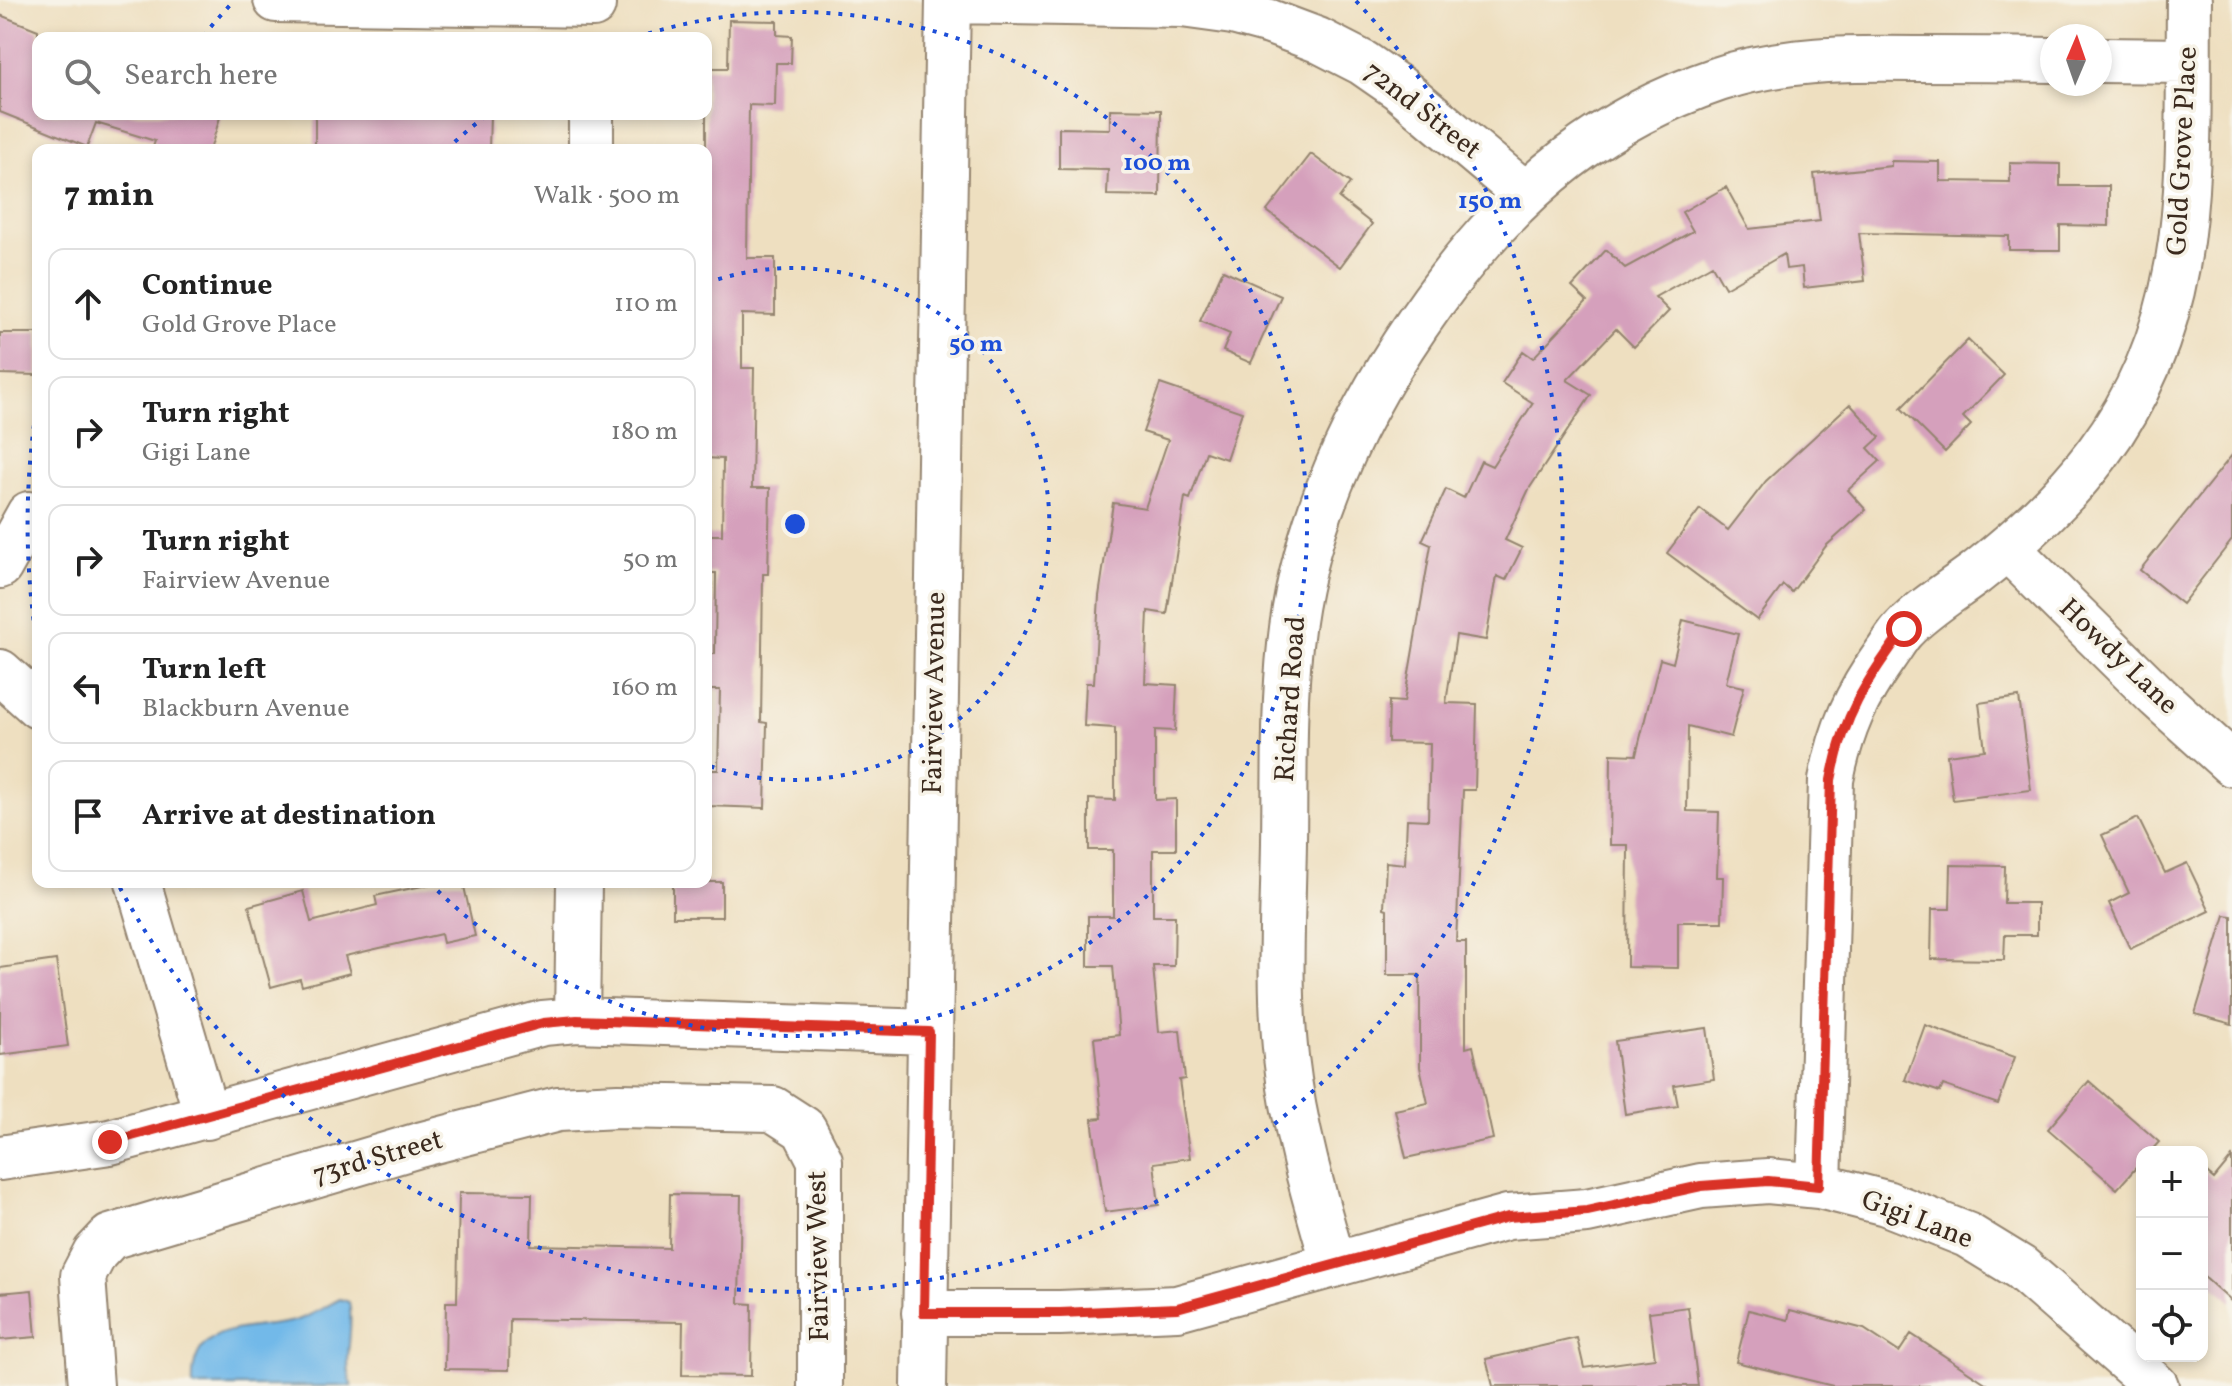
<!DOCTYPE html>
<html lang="en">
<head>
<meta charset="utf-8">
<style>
  :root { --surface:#fff; --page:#f2f2f2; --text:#222; --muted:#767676; --line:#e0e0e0 }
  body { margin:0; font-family:Vollkorn,serif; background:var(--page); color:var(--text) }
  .controls { position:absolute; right:24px; bottom:24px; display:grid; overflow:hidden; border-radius:16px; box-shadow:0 4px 12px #0003 }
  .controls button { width:72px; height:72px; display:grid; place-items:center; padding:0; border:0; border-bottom:2px solid var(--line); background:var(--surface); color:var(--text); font:40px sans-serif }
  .compass { position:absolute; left:2040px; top:24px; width:72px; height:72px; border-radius:50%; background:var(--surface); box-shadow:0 4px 12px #0003; rotate:2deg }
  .stop { position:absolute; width:24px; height:24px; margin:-18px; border:6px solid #d93025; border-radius:50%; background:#fff }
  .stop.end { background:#d93025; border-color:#fff; box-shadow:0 2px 8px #0008 }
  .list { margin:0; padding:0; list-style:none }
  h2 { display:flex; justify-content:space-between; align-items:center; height:104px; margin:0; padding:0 32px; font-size:34px }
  h2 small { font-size:26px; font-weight:400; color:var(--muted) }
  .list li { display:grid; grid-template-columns:52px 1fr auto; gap:24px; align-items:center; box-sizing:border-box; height:112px; margin:0 16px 16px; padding:0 16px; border:2px solid var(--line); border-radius:16px }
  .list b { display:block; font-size:30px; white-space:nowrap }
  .list p { margin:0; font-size:26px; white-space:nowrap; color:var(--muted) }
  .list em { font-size:26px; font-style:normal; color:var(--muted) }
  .icon { flex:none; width:44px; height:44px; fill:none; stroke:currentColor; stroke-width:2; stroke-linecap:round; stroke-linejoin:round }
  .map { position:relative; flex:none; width:2232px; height:1386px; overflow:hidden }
  .search { position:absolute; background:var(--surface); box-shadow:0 4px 12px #0003; left:32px; top:32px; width:680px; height:88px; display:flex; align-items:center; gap:20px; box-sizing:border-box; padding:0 28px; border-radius:16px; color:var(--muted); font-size:30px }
  .panel { position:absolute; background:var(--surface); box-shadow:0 4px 12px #0003; left:32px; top:144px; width:680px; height:744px; border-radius:16px }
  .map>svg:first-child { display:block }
</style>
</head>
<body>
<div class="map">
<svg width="2232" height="1386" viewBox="0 0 2232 1386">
  <rect width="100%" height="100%" fill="#f7f3e8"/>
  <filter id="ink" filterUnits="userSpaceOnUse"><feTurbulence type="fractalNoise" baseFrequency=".0125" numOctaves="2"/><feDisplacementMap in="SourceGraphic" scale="16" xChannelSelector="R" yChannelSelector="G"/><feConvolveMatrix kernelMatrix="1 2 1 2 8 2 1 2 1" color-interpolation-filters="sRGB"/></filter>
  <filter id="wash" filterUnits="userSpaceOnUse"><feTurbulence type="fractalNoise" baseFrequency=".006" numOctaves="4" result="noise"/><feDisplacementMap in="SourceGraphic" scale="32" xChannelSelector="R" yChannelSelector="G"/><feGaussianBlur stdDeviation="1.8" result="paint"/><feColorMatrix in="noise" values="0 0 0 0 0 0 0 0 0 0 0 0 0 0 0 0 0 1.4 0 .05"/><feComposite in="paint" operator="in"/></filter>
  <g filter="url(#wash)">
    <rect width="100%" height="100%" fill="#eedfc0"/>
    <path fill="#72b9e9" stroke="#567284" stroke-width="2" d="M340,1299L349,1302C355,1329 342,1359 352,1386H193C189,1319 249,1332 294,1321C310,1317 326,1306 340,1299Z"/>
    <g id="blocks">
      <path fill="#d5a0bc" d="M0,15L38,30V114H221L210,150H152L155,141L96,123L87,147L0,112Z
        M729,20L777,21V35L792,36L791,63H776L775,106L749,105L747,258H775V315L742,314V368H754L752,488H770L768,574H763L761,722L767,723L765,808L706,806V770H718L720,690H706V654H715L716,573H706V535H722L723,459L706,458V68H728Z
        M1110,109L1161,110L1160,196L1107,195L1108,170L1059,169V128L1110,129Z
        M315,114H490L489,150H315Z
        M1311,154L1350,183L1339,198L1372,224L1340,267L1267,211Z
        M1891,161L1940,162V181L2010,182V163L2060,164V186H2109V226L2060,225V250H2009V236L1859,233L1865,281L1804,288L1802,267L1786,269L1784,254L1725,288L1712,265L1655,297L1669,311L1634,347L1616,329L1567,380L1591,395L1529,489L1505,540L1522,548L1506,580L1497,576L1486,640L1456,635L1446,703L1477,704L1475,790H1463L1456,942H1466V1048L1473,1046L1493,1139L1406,1158L1395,1110L1428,1103L1420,1067V975H1387V909L1384,908L1386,862L1405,864L1407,819L1428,820L1430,743L1388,742L1389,701L1404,702L1431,545L1422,541L1446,489L1464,498L1481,461L1492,466L1533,403L1502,383L1523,351L1533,358L1587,301L1572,287L1606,250L1625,268L1693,231L1682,212L1726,187L1749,229L1820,221L1814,174L1891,166Z
        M1223,270L1281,296L1251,363L1223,351L1230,334L1200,321Z
        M0,333H38V375L0,374Z
        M1968,340L2004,375L1963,417L1971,425L1945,452L1901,408Z
        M1160,384L1242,412L1226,459L1206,452L1190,499L1185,497L1167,614L1148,611L1145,683L1177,685L1175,731L1155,730V800L1176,799V850H1153V916H1175L1174,966H1153L1159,1032L1180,1030L1185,1079L1179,1080L1190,1158L1154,1163L1159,1205L1105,1212L1092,1119L1102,1118L1094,1038L1119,1035L1113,966H1088V916H1113V850H1089V799L1115,800V728L1084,726L1086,683H1094L1099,596L1113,503L1145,508L1168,440L1143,432Z
        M1850,404L1880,437L1868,448L1880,461L1848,490L1866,510L1826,546L1792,592L1783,585L1757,620L1667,553L1700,509L1728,530L1766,481Z
        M2232,455V540L2182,604L2140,570Z
        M1683,620L1738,634L1726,683L1744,687L1731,737L1688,726L1687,811L1719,812L1717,877H1723L1722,922H1678V968L1627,967L1628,845H1610L1611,754L1636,755L1660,659L1673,663Z
        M2019,697L2031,790L1953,800L1947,755L1985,750L1979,703Z
        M2138,818L2165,873L2187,863L2210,911L2130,949L2109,903L2129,893L2102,835Z
        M1951,865L2005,866L2004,903H2037V935H2005L2004,960L1931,959L1932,909H1950Z
        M441,882H463L475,936L443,943L441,934L345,956L350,973L302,986L300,979L271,987L249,906L303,891L311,922L377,905L375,896Z
        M673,882H722V917H673Z
        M2225,915L2232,916V1024L2195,1014Z
        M56,960L68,1046L0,1055V968Z
        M1925,1025L2015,1057L1998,1104L1943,1085L1940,1092L1905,1080Z
        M1707,1028L1714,1079L1674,1085L1678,1106L1625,1114L1615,1041Z
        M2089,1081L2159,1142L2150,1152H2142V1161L2117,1189L2048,1129Z
        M2232,1157V1302L2202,1275V1169L2214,1179Z
        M459,1193L532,1194L531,1245L669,1248L670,1194L741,1195L739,1303L752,1304L751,1376L682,1375L683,1322L510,1319L509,1370L445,1369L446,1302H457Z
        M32,1290L36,1337L0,1340V1293Z
        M1688,1307L1698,1386H1493L1486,1359L1577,1338L1584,1368L1655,1358L1649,1312Z
        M1749,1310L1788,1320L1790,1310L1864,1329L1899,1352L1911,1334L1990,1386H1833L1736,1362Z"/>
    </g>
  </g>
  <g filter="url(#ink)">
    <use href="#blocks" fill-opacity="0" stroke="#94846f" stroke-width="2"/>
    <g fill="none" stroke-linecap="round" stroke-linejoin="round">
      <g stroke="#94846f" stroke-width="48">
        <path id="minor" d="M276,0L593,5
          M948,1L1182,5L1233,12L1270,22L1318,40L1363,63L1399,88L1524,193
          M2100,60L2188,61
          M591,150V114
          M2007,548L2158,697L2232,764
          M0,566L29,514
          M0,672L38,706
          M138,882L207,1117
          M577,1020L579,882
          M0,1158L110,1142L543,1023L577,1020L929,1032
          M1819,1186L1831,780C1841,729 1856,696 1886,654C1892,646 1897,636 1904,629C1924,608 1952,591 1976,573C2018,540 2064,498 2097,454C2202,314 2187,165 2189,0
          M1334,1265C1314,1196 1294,1128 1286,1057C1278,986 1283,913 1284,842C1285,777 1283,710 1290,645C1304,509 1367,388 1449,280C1523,184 1603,118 1719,79C1783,58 1849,58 1915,59C1960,59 2006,59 2052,60
          M924,1313H1060L1177,1308L1508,1217L1587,1211L1701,1186L1768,1181L1819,1186L1886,1203L1967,1235L2021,1268L2156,1386
          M91,1386L83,1276L95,1253L110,1237L419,1145L558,1109L618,1106L773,1109L804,1129L820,1160V1386
          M924,1386L948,0"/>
      </g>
      <use href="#minor" stroke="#fff" stroke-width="44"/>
    </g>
  </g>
  <g fill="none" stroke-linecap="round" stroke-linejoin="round" filter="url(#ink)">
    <path stroke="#d93025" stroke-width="10" d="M110,1142L543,1023L577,1020L929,1032L924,1313H1060L1177,1308L1508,1217L1587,1211L1701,1186L1768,1181L1819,1186L1831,780C1844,713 1865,684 1904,629"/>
  </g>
  <g fill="none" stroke="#1d4ed8" stroke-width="4" stroke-dasharray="4 8">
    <path d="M707 283A256 256 0 1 1 707 765"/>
    <path d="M446 150A512 512 0 0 1 487 115M637 37A512 512 0 1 1 430 883"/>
    <path d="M37 644A767 767 0 0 1 37 404M203 36A767 767 0 0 1 234 1M1356 1A767 767 0 1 1 118 884"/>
  </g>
  <g text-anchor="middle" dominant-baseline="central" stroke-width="7" stroke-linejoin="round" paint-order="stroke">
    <g font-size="28" fill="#3b2a1e" stroke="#f7f3e8">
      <text transform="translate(1422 111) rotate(38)">72nd Street</text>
      <text transform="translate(2183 151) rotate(-87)">Gold Grove Place</text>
      <text transform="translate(2118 657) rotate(44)">Howdy Lane</text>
      <text transform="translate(935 693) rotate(-89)">Fairview Avenue</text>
      <text transform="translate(1291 699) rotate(-86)">Richard Road</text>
      <text transform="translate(378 1158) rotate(-16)">73rd Street</text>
      <text transform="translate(1917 1220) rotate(21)">Gigi Lane</text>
      <text transform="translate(819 1256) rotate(-91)">Fairview West</text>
    </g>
  </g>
  <circle cx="795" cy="524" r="12" fill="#1d4ed8" stroke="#f7f3e8" stroke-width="4"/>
  <g font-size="24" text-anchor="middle" font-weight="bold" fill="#1d4ed8" stroke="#f7f3e8" stroke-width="7" stroke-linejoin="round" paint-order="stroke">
    <text x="1157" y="170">100 m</text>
    <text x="1490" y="208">150 m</text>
    <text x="976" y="351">50 m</text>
  </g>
</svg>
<div class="controls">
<button>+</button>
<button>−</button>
<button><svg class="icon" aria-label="locate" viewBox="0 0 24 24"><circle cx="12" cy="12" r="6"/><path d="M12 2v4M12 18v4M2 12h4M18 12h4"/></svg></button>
</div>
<svg class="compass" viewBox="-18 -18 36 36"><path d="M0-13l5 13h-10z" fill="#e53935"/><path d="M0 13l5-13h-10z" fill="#767676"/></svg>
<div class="stop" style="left:1904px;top:629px"></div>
<div class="stop end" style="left:110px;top:1142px"></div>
<div class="search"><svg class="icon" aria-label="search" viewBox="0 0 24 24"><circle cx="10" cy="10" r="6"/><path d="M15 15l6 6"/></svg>Search here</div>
<section class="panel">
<h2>7 min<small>Walk · 500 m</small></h2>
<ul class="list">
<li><svg class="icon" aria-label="ahead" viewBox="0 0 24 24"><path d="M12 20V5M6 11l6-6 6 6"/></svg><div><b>Continue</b><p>Gold Grove Place</p></div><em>110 m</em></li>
<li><svg class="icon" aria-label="right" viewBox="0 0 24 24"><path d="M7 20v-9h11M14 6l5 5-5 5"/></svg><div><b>Turn right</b><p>Gigi Lane</p></div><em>180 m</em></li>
<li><svg class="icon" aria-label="right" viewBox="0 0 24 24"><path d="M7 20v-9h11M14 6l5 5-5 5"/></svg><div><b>Turn right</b><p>Fairview Avenue</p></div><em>50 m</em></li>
<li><svg class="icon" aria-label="left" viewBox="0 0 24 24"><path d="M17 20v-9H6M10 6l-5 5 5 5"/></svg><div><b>Turn left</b><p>Blackburn Avenue</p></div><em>160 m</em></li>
<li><svg class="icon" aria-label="arrive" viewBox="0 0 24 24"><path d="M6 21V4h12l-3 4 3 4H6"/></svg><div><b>Arrive at destination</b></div></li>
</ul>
</section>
</div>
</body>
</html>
